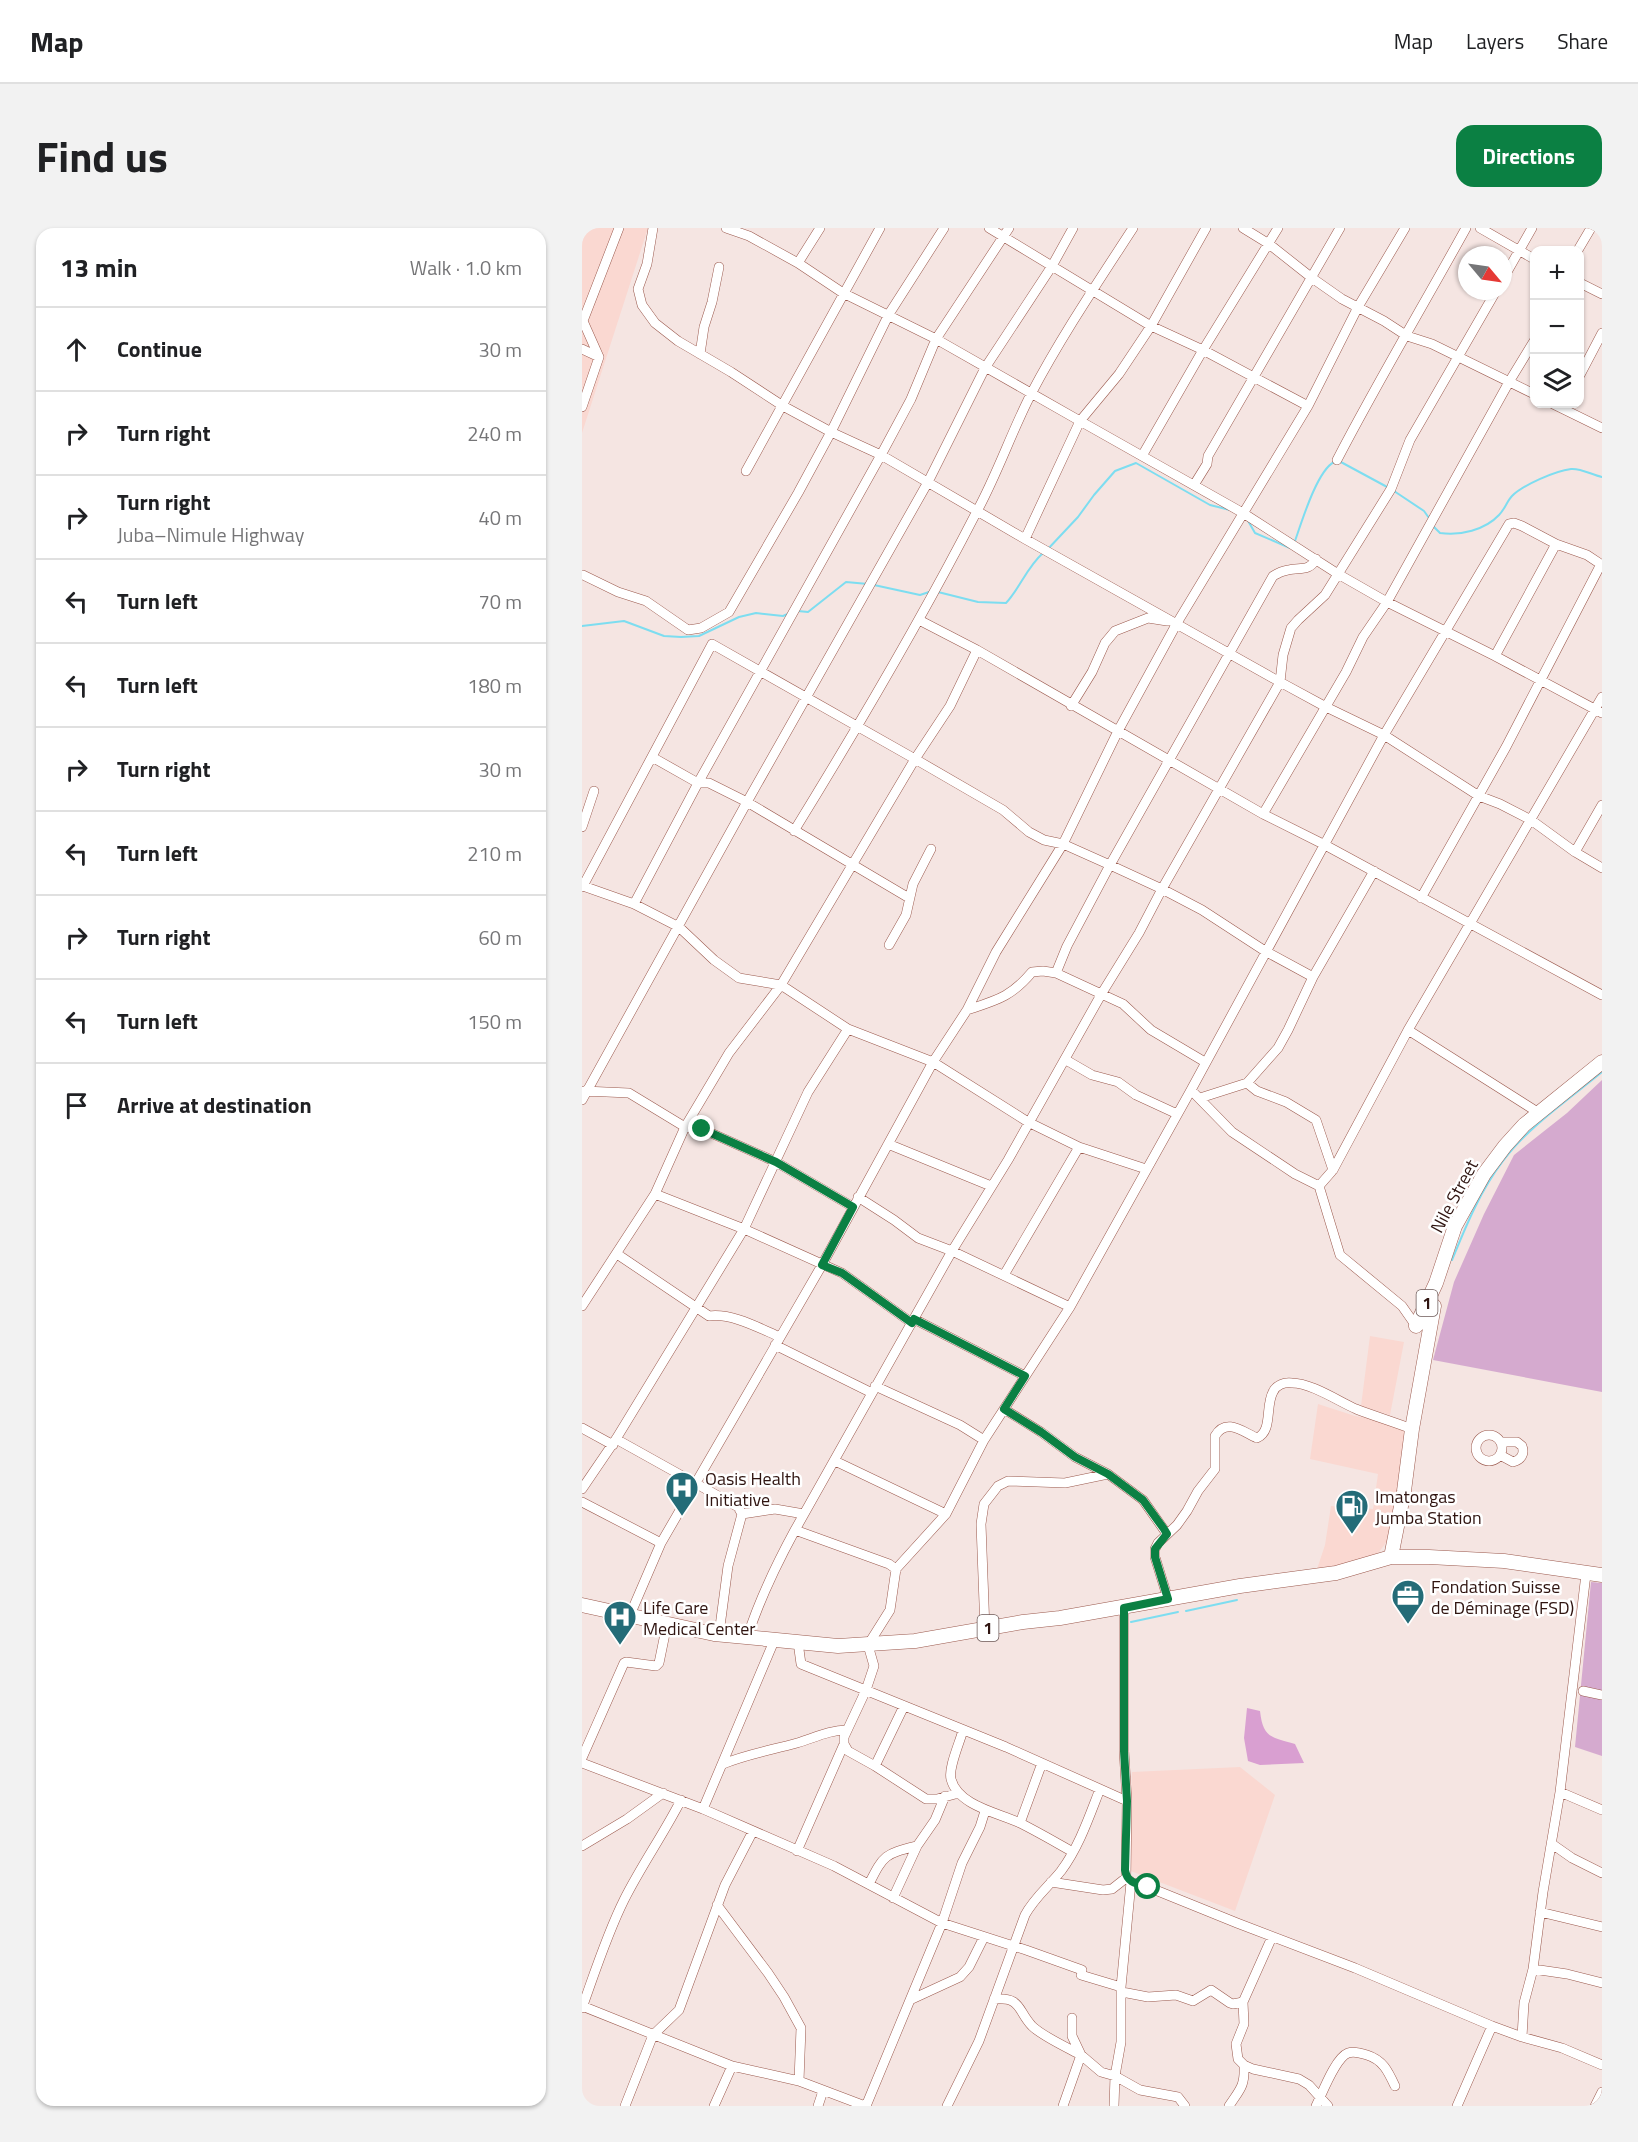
<!DOCTYPE html>
<html lang="en">
<head>
<meta charset="utf-8">
<style>
  :root { --surface:#fff; --page:#f2f2f2; --text:#202124; --muted:#757577; --line:#e0e0e0; --accent:#0b8043 }
  body { margin:0; font-family:"Titillium Web",sans-serif; background:var(--page); color:var(--text) }
  .controls { position:absolute; right:18px; top:18px; display:grid; overflow:hidden; border-radius:12px; box-shadow:0 2px 4px #0004 }
  .controls button { width:54px; height:54px; display:grid; place-items:center; padding:0; border:0; border-bottom:2px solid var(--line); background:var(--surface); color:var(--text); font:30px sans-serif }
  .compass { position:absolute; left:876px; top:18px; width:54px; height:54px; border-radius:50%; background:var(--surface); box-shadow:0 2px 4px #0004; rotate:119deg }
  .stop { position:absolute; width:18px; height:18px; margin:-14px; border:4px solid #0b8043; border-radius:50%; background:#fff }
  .stop.end { background:#0b8043; border-color:#fff; box-shadow:0 2px 6px #0008 }
  .list { margin:0; padding:0; list-style:none }
  h2 { display:flex; justify-content:space-between; align-items:center; height:78px; margin:0; padding:0 24px; font-size:26px }
  h2 small { font-size:20px; font-weight:400; color:var(--muted) }
  .list li { display:grid; grid-template-columns:39px 1fr auto; gap:18px; align-items:center; box-sizing:border-box; height:84px; padding:0 24px; border-top:2px solid var(--line) }
  .list b { display:block; font-size:22px; white-space:nowrap }
  .list p { margin:0; font-size:20px; white-space:nowrap; color:var(--muted) }
  .list em { font-size:20px; font-style:normal; color:var(--muted) }
  .icon { flex:none; width:33px; height:33px; fill:none; stroke:currentColor; stroke-width:2; stroke-linecap:round; stroke-linejoin:round }
  .map { position:relative; flex:none; width:1020px; height:1878px; overflow:hidden; border-radius:18px }
  header { display:flex; align-items:center; gap:36px; box-sizing:border-box; height:84px; padding:0 30px; background:var(--surface); border-bottom:2px solid var(--line) }
  header strong { font-size:28px }
  nav { display:flex; gap:33px; margin-inline-start:auto; font-size:21px }
  .intro { display:flex; align-items:center; justify-content:space-between; box-sizing:border-box; height:144px; padding:0 36px }
  h1 { margin:0; font-size:42px }
  .button { padding:15px 27px; border-radius:18px; background:var(--accent); color:#fff; font-size:21px; font-weight:700 }
  main { display:flex; gap:36px; padding:0 36px }
  aside { flex:1; background:var(--surface); border-radius:18px; box-shadow:0 2px 4px #0004 }
  .map>svg:first-child { display:block }
</style>
</head>
<body>
<header>
<strong>Map</strong>
<nav><a>Map</a><a>Layers</a><a>Share</a></nav>
</header>
<div class="intro"><h1>Find us</h1><a class="button">Directions</a></div>
<main>
<aside>
<h2>13 min<small>Walk · 1.0 km</small></h2>
<ul class="list">
<li><svg class="icon" aria-label="ahead" viewBox="0 0 24 24"><path d="M12 20V5M6 11l6-6 6 6"/></svg><div><b>Continue</b></div><em>30 m</em></li>
<li><svg class="icon" aria-label="right" viewBox="0 0 24 24"><path d="M7 20v-9h11M14 6l5 5-5 5"/></svg><div><b>Turn right</b></div><em>240 m</em></li>
<li><svg class="icon" aria-label="right" viewBox="0 0 24 24"><path d="M7 20v-9h11M14 6l5 5-5 5"/></svg><div><b>Turn right</b><p>Juba–Nimule Highway</p></div><em>40 m</em></li>
<li><svg class="icon" aria-label="left" viewBox="0 0 24 24"><path d="M17 20v-9H6M10 6l-5 5 5 5"/></svg><div><b>Turn left</b></div><em>70 m</em></li>
<li><svg class="icon" aria-label="left" viewBox="0 0 24 24"><path d="M17 20v-9H6M10 6l-5 5 5 5"/></svg><div><b>Turn left</b></div><em>180 m</em></li>
<li><svg class="icon" aria-label="right" viewBox="0 0 24 24"><path d="M7 20v-9h11M14 6l5 5-5 5"/></svg><div><b>Turn right</b></div><em>30 m</em></li>
<li><svg class="icon" aria-label="left" viewBox="0 0 24 24"><path d="M17 20v-9H6M10 6l-5 5 5 5"/></svg><div><b>Turn left</b></div><em>210 m</em></li>
<li><svg class="icon" aria-label="right" viewBox="0 0 24 24"><path d="M7 20v-9h11M14 6l5 5-5 5"/></svg><div><b>Turn right</b></div><em>60 m</em></li>
<li><svg class="icon" aria-label="left" viewBox="0 0 24 24"><path d="M17 20v-9H6M10 6l-5 5 5 5"/></svg><div><b>Turn left</b></div><em>150 m</em></li>
<li><svg class="icon" aria-label="arrive" viewBox="0 0 24 24"><path d="M6 21V4h12l-3 4 3 4H6"/></svg><div><b>Arrive at destination</b></div></li>
</ul>
</aside>
<div class="map">
<svg width="1020" height="1878" viewBox="0 0 1020 1878">
  <rect width="100%" height="100%" fill="#f5e5e2"/>
  <path fill="#fad8d1" d="M0,0H66L0,205Z
    M788,1108L822,1114L808,1187L779,1178Z
    M736,1176L773,1188L827,1197L806,1312L797,1324L781,1335L735,1341L743,1317L749,1278L791,1281L796,1246L728,1231Z
    M658,1539L693,1567L653,1683L546,1642L550,1544Z"/>
  <path fill="#d5aacf" d="M1020,852V1164L851,1132L872,1054L902,986L932,927L985,885Z
    M1009,1354L1020,1355V1528L993,1519Z"/>
  <path fill="#d99fd1" d="M665,1480L678,1483C681,1510 689,1509 713,1516L722,1535L678,1537L666,1533L662,1510Z"/>
  <g fill="none" stroke-linecap="round" stroke-linejoin="round">
    <path stroke="#7dddf0" stroke-width="2" d="M757,233L807,260
      M812,263L842,283L847,290
      M665,291L673,305L708,320
      M851,298L858,305C878,308 903,302 917,287C923,281 925,273 930,268C941,257 973,243 989,241C999,240 1010,247 1020,249
      M713,313C720,293 735,243 752,234
      M465,322L496,289L512,267L533,243L554,235L628,277L648,282
      M292,357L338,367L347,364
      M356,364L396,374L424,375C438,360 445,339 461,325
      M216,383L226,384L264,354L286,356
      M0,398L42,393L82,408L99,409L117,408L157,389L174,385L201,388L208,385
      M870,1032C884,998 898,963 921,933C947,898 986,872 1020,844
      M604,1383L655,1372
      M549,1394L596,1384"/>
    <g stroke="#9b594d" stroke-width="10">
      <path id="street" d="M71,0L65,36L56,61L60,77L73,95L96,113L149,144L201,178L249,204L299,227L443,311L698,454L744,479L802,507L897,568L918,576L949,592L993,624L1020,640
        M144,0L167,8L216,35L261,65L354,111L498,193L661,285L756,346L805,374L913,428L1020,485
        M661,0L687,16L730,50L760,71L802,93L825,108L850,116L952,166
        M898,0L952,31
        M996,22L1009,0
        M216,35L238,0
        M921,51L950,0
        M998,55L1020,66
        M0,121L17,129L0,179
        M118,126L122,99L130,74L137,39
        M17,129L1,93L37,0
        M998,147L1020,105
        M971,176L1020,200
        M726,178L776,79L823,0
        M560,228L621,122L696,0
        M755,232C796,153 841,78 884,0
        M164,243L298,0
        M612,257L625,236L626,228L758,0
        M443,311L498,193L537,146L569,98L624,0
        M1,347L36,364L64,373L106,402L119,400L147,384L216,265L249,204L307,86L362,0
        M337,392L395,422L681,586L743,617L1020,767
        M395,422L368,478L333,531L421,582L447,604L462,612L481,616L528,637L580,661L620,682L683,723L731,749
        M913,428L974,316
        M489,478L510,444L523,415L533,403L566,390L585,393
        M70,529L116,555H127L165,574L327,670
        M681,586L764,444L781,409L805,374L927,154L952,113
        M0,599L12,563
        M212,603C276,499 338,394 394,285C415,247 429,205 449,166C479,109 516,54 551,0
        M993,624L1020,577
        M0,657L1,658L52,676L97,699L132,732L157,750L199,757L333,531L130,416L1,658L0,659
        M839,670L924,519L1019,336
        M52,676L116,555L299,227L329,171L354,111L427,0
        M307,717L324,687L331,656L349,621
        M474,745L485,718L528,637L691,348C696,345 700,343 706,342C718,339 727,344 734,331
        M385,782C415,772 429,769 450,744L461,743L474,745L541,776L569,802L623,834
        M826,802L957,885
        M484,832L510,847L536,854L554,867L593,885
        M665,855L675,863L704,874L734,892L751,942
        M609,862L802,507L927,296L932,295L940,298L974,316L1005,327L1020,337
        M2,863L47,865L103,899L120,901L194,934L271,979
        M618,870L665,855L696,820L706,802L731,749L792,643
        M0,872L165,574L346,254L403,140L470,38L491,0
        M306,916L409,958
        M73,966L162,1001L260,1045L330,1095
        M276,969L312,992L336,1010L370,1023L488,1079
        M35,1026L127,1088C150,1085 177,1100 198,1109
        M422,1047L497,919
        M0,1078L73,966L103,899L147,825L199,757L266,801L351,834L446,894L497,919L564,941
        M332,1091L443,1148
        M834,1098L820,1078L758,1027L737,958L751,942L826,802L1020,469
        M193,1117L290,1165
        M293,1158L378,1197L402,1212
        M422,1181L459,1204L493,1229L526,1246L561,1272L585,1306
        M0,1200L31,1217
        M894 1220a13 13 0 1 1 26 0a13 13 0 1 1-26 0Z
        M34,1211L156,1279L160,1286L146,1338L137,1406
        M918,1227L931,1234C939,1232 943,1226 940,1218L935,1214H919
        M253,1233L364,1286
        M0,1261L34,1211L162,1001L226,864L266,801
        M0,1274L79,1315
        M160,1286L193,1281L222,1286
        M213,1302L307,1336L314,1341
        M586,1371L573,1329V1321L576,1315L595,1297L605,1283L616,1263L633,1241V1208C644,1189 661,1204 675,1210C691,1203 683,1178 691,1164C694,1157 702,1154 710,1155C729,1155 756,1173 774,1181C792,1188 812,1194 830,1201
        M542,1380V1523L545,1573L544,1650L549,1654L566,1659L655,1695L773,1740L910,1798L940,1809L980,1820L1020,1837
        M48,1387L79,1315L240,1037L351,834L385,782L414,724L481,616L536,503L595,395L726,178L621,122L569,98L407,0
        M403,1402L399,1296L402,1276L416,1258L426,1253L483,1255L526,1246
        M165,1410C177,1372 194,1337 213,1302L370,1023L426,932L520,765L557,705L580,661L698,454L701,427L709,400L716,392L743,367L809,261L828,212L914,63
        M216,1414L219,1436L424,1519L545,1573
        M1001,1463L1020,1467
        M381,1502C378,1514 366,1540 369,1551C376,1578 417,1585 438,1595C456,1604 473,1614 491,1624
        M0,1530L42,1435L44,1434L74,1438L77,1435L85,1396
        M0,1535L121,1581L252,1638L360,1695L444,1722L500,1742
        M141,1536C165,1526 190,1522 215,1515C232,1510 247,1502 265,1502
        M293,1538L322,1478
        M978,1564L1020,1582
        M377,1565L355,1571H344L293,1538L266,1523L262,1516V1509L284,1462L292,1438L286,1417L308,1382L314,1341L364,1286L402,1212L488,1079L609,862L650,904L713,946L737,958
        M121,1581L192,1413
        M438,1595L460,1535
        M970,1616L990,1630L1020,1645
        M0,1618L45,1591L81,1565
        M215,1623L262,1516
        M469,1654L521,1662L530,1661L544,1650
        M287,1656C302,1626 303,1626 335,1618
        M311,1670L335,1618L353,1592L363,1568
        M135,1677L186,1745L202,1769L219,1800L217,1853
        M958,1684L1020,1699
        M690,1709L661,1774L662,1796L654,1816L656,1831L662,1837L671,1841L717,1851L727,1857L746,1878
        M951,1741L985,1746L1020,1755
        M499,1747L539,1759
        M540,1764L566,1769L594,1767L611,1773L629,1762L648,1775L651,1776L661,1774
        M412,1771C440,1769 435,1782 450,1798C460,1808 486,1820 499,1827L490,1808V1790
        M328,1772L360,1695L380,1635L398,1599L403,1583
        M0,1778L150,1838L217,1853L283,1878
        M0,1780C13,1744 25,1706 42,1672C59,1638 81,1607 99,1572
        M940,1809L942,1775L951,1741L961,1664L978,1564L1004,1346
        M43,1878L71,1807L97,1782L143,1657L171,1603
        M132,1878L150,1838
        M236,1878L241,1863
        M284,1878L328,1772L378,1749L387,1739L402,1709
        M365,1878L397,1813L443,1687C452,1670 467,1658 479,1643C497,1619 507,1589 518,1561
        M481,1878L499,1827L519,1844L533,1848L558,1862L596,1869L603,1878
        M532,1878L533,1848L539,1814V1759L549,1654
        M647,1878C658,1861 663,1859 662,1837
        M734,1878C740,1866 753,1830 766,1825C771,1823 779,1825 785,1827C801,1832 806,1843 813,1858
        M875,1878L910,1798
        M1013,1878L1020,1864"/>
    </g>
    <g stroke="#9b594d" stroke-width="15">
      <path id="primary" d="M809,1329L822,1263L830,1201L852,1078L834,1098L854,1055L873,998L902,946L923,918L942,897L1020,834
        M0,1377L132,1406L256,1418L333,1413L441,1394L478,1390L658,1358L754,1345L809,1329H847L922,1333L1020,1347"/>
    </g>
    <use href="#street" stroke="#fff" stroke-width="9"/>
    <use href="#primary" stroke="#fff" stroke-width="14"/>
  </g>
  <g fill="none" stroke-linecap="round" stroke-linejoin="round">
    <path stroke="#0b8043" stroke-width="8" d="M120,901L194,934L271,979L240,1037L260,1045L330,1095L332,1091L443,1148L422,1181L459,1204L493,1229L526,1246L561,1272L582,1301L585,1306L573,1321V1329L586,1371L542,1380V1523L545,1573L543,1642C545,1655 555,1656 566,1659"/>
  </g>
  <defs>
    <g id="hospital-pin" transform="scale(1.725)"><path d="M0 17L-7.5 6A9.5 9.5 0 1 1 7.5 6Z" fill="#246c78" stroke="#fff"/><path d="M-5-5h3v3.5h4V-5h3V5h-3V1.5h-4V5h-3Z" fill="#fff"/></g>
    <g id="fuel-pin" transform="scale(1.725)"><path d="M0 17L-7.5 6A9.5 9.5 0 1 1 7.5 6Z" fill="#246c78" stroke="#fff"/><path d="M-5.5-6h7V0h2V4h1.3V-2.5L3-4.5l.8-.8L6-3V5H2.5V1h-1V6h-7ZM-4.2-4.7v3.2H.2V-4.7Z" fill="#fff"/></g>
    <g id="office-pin" transform="scale(1.725)"><path d="M0 17L-7.5 6A9.5 9.5 0 1 1 7.5 6Z" fill="#246c78" stroke="#fff"/><path d="M-6-3h4V-5.5h4V-3h4V5H-6ZM-1-4.5V-3h2v-1.5ZM-6 0V1H6V0Z" fill="#fff"/></g>
  </defs>
  <g fill-rule="evenodd">
    <use href="#hospital-pin" x="100" y="1260"/>
    <use href="#fuel-pin" x="770" y="1278"/>
    <use href="#office-pin" x="826" y="1368"/>
    <use href="#hospital-pin" x="38" y="1389"/>
  </g>
  <g text-anchor="middle" dominant-baseline="central" stroke-width="5" stroke-linejoin="round" paint-order="stroke">
    <g fill="#fff" stroke="#6d5a58" stroke-width="1.5">
      <rect x="834.5" y="1062" width="21" height="26" rx="4.5"/>
      <rect x="395.5" y="1387" width="21" height="26" rx="4.5"/>
    </g>
    <g font-size="16" font-weight="bold" fill="#2f1410">
      <text x="845" y="1075">1</text>
      <text x="406" y="1400">1</text>
    </g>
    <g font-size="18" fill="#2f1410" stroke="#fff">
      <text transform="translate(872 968) rotate(-62)">Nile Street</text>
    </g>
    <g font-size="18" fill="#2f1410" stroke="#fff" text-anchor="start">
      <text x="123" y="1250">Oasis Health<tspan x="123" dy="21">Initiative</tspan></text>
      <text x="793" y="1268">Imatongas<tspan x="793" dy="21">Jumba Station</tspan></text>
      <text x="849" y="1358">Fondation Suisse<tspan x="849" dy="21">de Déminage (FSD)</tspan></text>
      <text x="61" y="1379">Life Care<tspan x="61" dy="21">Medical Center</tspan></text>
    </g>
  </g>
</svg>
<div class="controls">
<button>+</button>
<button>−</button>
<button><svg class="icon" aria-label="layers" viewBox="0 0 24 24"><path d="M12 4l9 5-9 5-9-5zM3 14l9 5 9-5"/></svg></button>
</div>
<svg class="compass" viewBox="-18 -18 36 36"><path d="M0-13l5 13h-10z" fill="#e53935"/><path d="M0 13l5-13h-10z" fill="#757577"/></svg>
<div class="stop" style="left:566px;top:1659px"></div>
<div class="stop end" style="left:120px;top:901px"></div>
</div>
</main>
</body>
</html>
